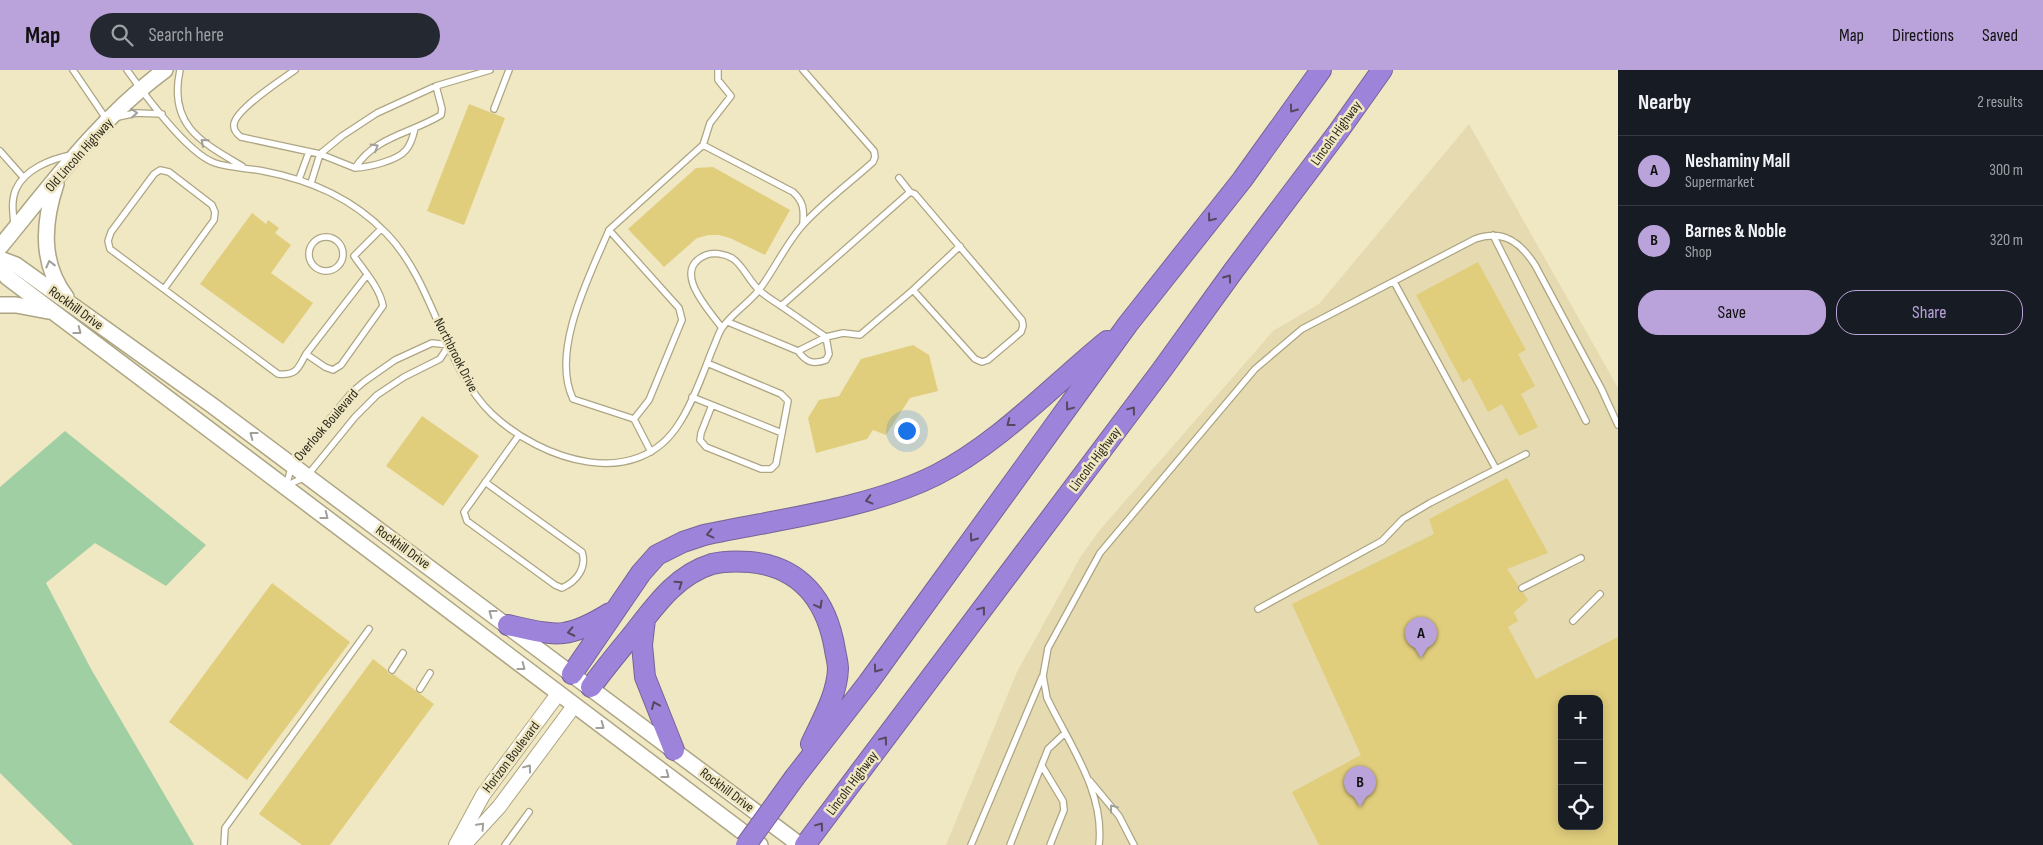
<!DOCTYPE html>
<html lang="en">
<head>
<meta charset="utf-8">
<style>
  :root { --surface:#171b24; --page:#242831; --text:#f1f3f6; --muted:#9ea1a6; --line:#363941; --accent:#baa3da }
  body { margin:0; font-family:"Sofia Sans Condensed",sans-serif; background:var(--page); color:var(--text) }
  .controls { position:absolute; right:15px; bottom:15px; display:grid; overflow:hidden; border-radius:10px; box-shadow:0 2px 12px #0003 }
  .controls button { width:45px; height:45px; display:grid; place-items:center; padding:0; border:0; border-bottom:1px solid var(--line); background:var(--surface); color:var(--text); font:25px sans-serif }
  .you { position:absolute; left:906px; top:360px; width:18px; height:18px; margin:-12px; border:4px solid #fff; border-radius:50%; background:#1a73e8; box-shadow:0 0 0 8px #1a73e833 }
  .badge { display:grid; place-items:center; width:32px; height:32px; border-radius:50%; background:var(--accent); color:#111; font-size:16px; font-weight:700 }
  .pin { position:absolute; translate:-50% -41px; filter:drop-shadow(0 1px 2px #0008) }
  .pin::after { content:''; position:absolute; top:26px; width:18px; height:15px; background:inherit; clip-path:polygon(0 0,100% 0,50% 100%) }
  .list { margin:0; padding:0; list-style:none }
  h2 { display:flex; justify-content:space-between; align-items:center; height:65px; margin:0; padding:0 20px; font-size:21px }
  h2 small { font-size:16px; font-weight:400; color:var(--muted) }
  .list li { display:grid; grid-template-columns:32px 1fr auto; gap:15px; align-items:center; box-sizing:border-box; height:70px; padding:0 20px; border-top:1px solid var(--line) }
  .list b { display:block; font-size:19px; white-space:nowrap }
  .list p { margin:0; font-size:16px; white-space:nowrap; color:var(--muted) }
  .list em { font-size:16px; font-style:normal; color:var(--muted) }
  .actions { display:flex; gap:10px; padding:15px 20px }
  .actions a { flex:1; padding:11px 0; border:1px solid var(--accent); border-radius:20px; text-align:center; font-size:18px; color:var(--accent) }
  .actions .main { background:var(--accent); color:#111 }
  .icon { flex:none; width:28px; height:28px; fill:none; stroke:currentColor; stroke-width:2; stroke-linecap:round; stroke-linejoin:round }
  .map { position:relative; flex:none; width:1618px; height:775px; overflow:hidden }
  header { display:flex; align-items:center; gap:30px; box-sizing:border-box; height:70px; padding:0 25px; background:var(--accent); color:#111 }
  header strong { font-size:24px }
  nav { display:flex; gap:28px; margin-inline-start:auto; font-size:18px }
  .search { width:350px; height:45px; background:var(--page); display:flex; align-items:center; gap:12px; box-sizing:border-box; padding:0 18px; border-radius:28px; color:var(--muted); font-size:19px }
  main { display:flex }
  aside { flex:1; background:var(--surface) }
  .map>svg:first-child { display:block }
</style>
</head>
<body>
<header>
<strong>Map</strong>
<div class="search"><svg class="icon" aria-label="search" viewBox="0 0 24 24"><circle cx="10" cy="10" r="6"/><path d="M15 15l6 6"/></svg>Search here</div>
<nav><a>Map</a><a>Directions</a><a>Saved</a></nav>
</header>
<main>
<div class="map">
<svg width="1618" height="775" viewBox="0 0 1618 775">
  <rect width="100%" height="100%" fill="#f0e7c3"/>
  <path fill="#e5dab0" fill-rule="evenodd" d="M1469,54L1618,318V775H946L1017,602L1081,486L1099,461L1273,261L1319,234ZM1562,629H1599V756H1562Z"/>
  <path fill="#a0cfa4" d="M65,361L206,475L166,516L95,473L46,513L91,599L194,775H73L0,703V417Z"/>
  <path fill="#e1ce7d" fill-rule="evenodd" d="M469,34L505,48L464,155L427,141Z
    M713,97L790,140L765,185L730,168L719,165H709L697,168L664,197L628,159L696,98Z
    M252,143L266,154L268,150L279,158L275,163L291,175L271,203L313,233L283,274L200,214Z
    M1478,192L1526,280L1518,284L1535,316L1521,324L1538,357L1519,366L1502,334L1488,342L1470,308L1463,313L1416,225Z
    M913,275L929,285L938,321L910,328L886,365L873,360L867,369L816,383L808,348L819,330L839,326L861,289Z
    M422,346L479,386L443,436L386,396Z
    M1507,408L1548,483L1507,499L1518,515V521L1523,522L1528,530L1514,542L1518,551L1508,557L1536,609L1618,567V775H1319L1292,722L1361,685L1292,534L1434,464L1429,449ZM1562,629H1599V756H1562Z
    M272,513L350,572L247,710L169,652Z
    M373,589L387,600L389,604H393L434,634L330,775H302L259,744Z"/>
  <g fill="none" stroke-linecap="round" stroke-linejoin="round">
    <g stroke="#ada583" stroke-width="8">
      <path id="service" d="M73,0L107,50
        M127,0C144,24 188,84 215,93C230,98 248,98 263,101C311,110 352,128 386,163C435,213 443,297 492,344C541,390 637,423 680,352C694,330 703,303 713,278C716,272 718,264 722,258C731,244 748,234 759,220C774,200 785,176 801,157C820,135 851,112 873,92L875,87L874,81L803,0
        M180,0C168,55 201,72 242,96
        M295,0C281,10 236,39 234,54C233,60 237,64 241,67L320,84L355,98C374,67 412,63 441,45L442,39L436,16
        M494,39L509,0
        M118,47L136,43L162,44
        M703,75L793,122C804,132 804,140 803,154
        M0,81L23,107
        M355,98C369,97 397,91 406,80C412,73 413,66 415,58
        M899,108L910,122
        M299,109L309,82
        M311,113L320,84L342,66L377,43L436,16L490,0
        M14,154C13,143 11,130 16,119C25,99 51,89 71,85
        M609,160C590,205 550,281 573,329L634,349
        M1493,165L1586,351
        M309 184a17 17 0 1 1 34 0a17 17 0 1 1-34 0Z
        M367,205L306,284L325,297L333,300L341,295L383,236C380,218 364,201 354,186L381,159
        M1394,212L1496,399
        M164,219L214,150L215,142L212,135L169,102L160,100L154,104L111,162L108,171L110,179L278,304C297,306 298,298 306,284
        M913,220L960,176
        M728,252L798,281C806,292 813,295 826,290L829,284L826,267L798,281
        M722,258C709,240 670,200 706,185C714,182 725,184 732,188C743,195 749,211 759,220C765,226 774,231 781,236C796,246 811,257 826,267L843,263L860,265L913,220L975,289L982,292L988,290L1021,262L1023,256L1022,250L915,124L910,122L781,236
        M432,273L449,275L440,289L404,307L377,325L355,347L307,406L286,416L292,395L352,322L365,311L395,290Z
        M692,327L712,335L701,363L700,370L706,377L761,399H771L776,394L788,331L781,324L707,293
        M712,335L782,363
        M651,382L634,349L649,330L682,250L679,238L609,160L703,75L710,53L731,26L718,10V0
        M485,412L582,482C587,498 577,511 562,518L555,515L467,451L464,442L519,365
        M1522,518L1581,488
        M1258,539L1382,471L1403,449L1430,433L1526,384
        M1573,551L1600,524
        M392,600L403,583
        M420,619L430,603
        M1042,696L1063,731L1064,740L1050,775
        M1090,711L1119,746L1134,775
        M224,775L225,758L369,559
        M505,775L529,742
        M971,775L1042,607
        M1010,775L1048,679L1065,663
        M1099,775C1105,722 1069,674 1047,628L1043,606L1048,578L1100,483L1255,299L1302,259L1475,169C1503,159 1520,172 1535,195L1601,318L1618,355"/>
    </g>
    <g stroke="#ada583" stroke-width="16">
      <path id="tertiary" d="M456,775L483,725L558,624
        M464,775L499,737L574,636"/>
    </g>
    <g stroke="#ada583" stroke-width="18">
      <path id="secondary" d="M56,114C43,153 40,193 66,227
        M0,177C51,115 100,48 165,0
        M0,189L16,195L213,336L800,775
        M0,198L7,207L760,775
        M0,235H16L48,241"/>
    </g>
    <g stroke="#766498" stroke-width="22">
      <path id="motorway" d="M645,549L642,575L645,607L674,680
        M508,555C557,566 566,570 610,543
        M572,604L641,503L657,485L683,472L704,465C779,449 868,439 936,405C998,374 1053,315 1107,271
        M591,617C604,599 619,581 633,564C655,536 676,505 712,494C724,491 737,491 750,492C801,497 827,531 835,580C836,586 838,593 838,599C837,625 822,650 811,674
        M795,707L868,613L1128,254L1242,110L1321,0
        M805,775L1161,301L1234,200L1338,62L1382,0"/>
    </g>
    <use href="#service" stroke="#fff" stroke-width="5.5"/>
    <use href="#tertiary" stroke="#fff" stroke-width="14"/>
    <use href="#secondary" stroke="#fff" stroke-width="15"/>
    <use href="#motorway" stroke="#9d83da" stroke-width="20"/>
    <g stroke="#766498" stroke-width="22" stroke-linecap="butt">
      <path id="motorway-bridge" d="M746,775L795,707"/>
    </g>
    <use href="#motorway-bridge" stroke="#9d83da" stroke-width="20"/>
  </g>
  <defs><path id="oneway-chevron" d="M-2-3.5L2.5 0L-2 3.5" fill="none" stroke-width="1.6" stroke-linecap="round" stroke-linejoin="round" transform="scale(1.25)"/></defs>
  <g stroke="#54495e">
    <use href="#oneway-chevron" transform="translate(1293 39) rotate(126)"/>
    <use href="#oneway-chevron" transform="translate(1211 148) rotate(128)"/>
    <use href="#oneway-chevron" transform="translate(1228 208) rotate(-54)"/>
    <use href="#oneway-chevron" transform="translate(1069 337) rotate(127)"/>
    <use href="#oneway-chevron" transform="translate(1132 340) rotate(-53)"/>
    <use href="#oneway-chevron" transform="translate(1010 353) rotate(142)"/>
    <use href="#oneway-chevron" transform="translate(869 430) rotate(165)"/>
    <use href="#oneway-chevron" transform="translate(710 464) rotate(167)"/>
    <use href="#oneway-chevron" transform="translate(973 468) rotate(126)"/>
    <use href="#oneway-chevron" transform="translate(679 514) rotate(-35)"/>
    <use href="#oneway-chevron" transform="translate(819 535) rotate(61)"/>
    <use href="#oneway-chevron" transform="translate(982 540) rotate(-53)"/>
    <use href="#oneway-chevron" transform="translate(571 562) rotate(168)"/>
    <use href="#oneway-chevron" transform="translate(877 599) rotate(126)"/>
    <use href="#oneway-chevron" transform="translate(655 635) rotate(-113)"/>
    <use href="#oneway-chevron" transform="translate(884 670) rotate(-53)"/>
    <use href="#oneway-chevron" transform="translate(820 756) rotate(-53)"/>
  </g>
  <g stroke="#a09f99">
    <use href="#oneway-chevron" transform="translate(134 43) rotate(-5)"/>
    <use href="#oneway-chevron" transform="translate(204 72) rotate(-140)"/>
    <use href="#oneway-chevron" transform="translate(375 77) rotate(-31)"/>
    <use href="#oneway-chevron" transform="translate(50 194) rotate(-104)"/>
    <use href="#oneway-chevron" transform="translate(78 261) rotate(37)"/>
    <use href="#oneway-chevron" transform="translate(253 365) rotate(-143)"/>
    <use href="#oneway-chevron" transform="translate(325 446) rotate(38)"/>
    <use href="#oneway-chevron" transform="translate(492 543) rotate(-143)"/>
    <use href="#oneway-chevron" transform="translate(522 597) rotate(37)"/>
    <use href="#oneway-chevron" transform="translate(601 656) rotate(37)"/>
    <use href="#oneway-chevron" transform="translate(528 698) rotate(-53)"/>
    <use href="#oneway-chevron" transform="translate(666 705) rotate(37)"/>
    <use href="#oneway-chevron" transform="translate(1113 738) rotate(-127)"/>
    <use href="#oneway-chevron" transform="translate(481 756) rotate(-47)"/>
  </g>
  <g text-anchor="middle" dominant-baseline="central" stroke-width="5" stroke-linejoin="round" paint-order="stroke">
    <g font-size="14" fill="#2d2a1c" stroke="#f0e7c3">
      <text transform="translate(1336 63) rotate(-54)">Lincoln Highway</text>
      <text transform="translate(79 85) rotate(-48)">Old Lincoln Highway</text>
      <text transform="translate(76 238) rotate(36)">Rockhill Drive</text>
      <text transform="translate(456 285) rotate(63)">Northbrook Drive</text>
      <text transform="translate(326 355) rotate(-49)">Overlook Boulevard</text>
      <text transform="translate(1095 389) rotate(-53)">Lincoln Highway</text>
      <text transform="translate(403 477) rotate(36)">Rockhill Drive</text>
      <text transform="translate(511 687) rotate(-53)">Horizon Boulevard</text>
      <text transform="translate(852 713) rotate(-53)">Lincoln Highway</text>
      <text transform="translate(727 720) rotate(37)">Rockhill Drive</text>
    </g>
  </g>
</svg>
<div class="controls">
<button>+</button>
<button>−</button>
<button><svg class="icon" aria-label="locate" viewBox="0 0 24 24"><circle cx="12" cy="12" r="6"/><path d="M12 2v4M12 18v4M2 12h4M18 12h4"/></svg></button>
</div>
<div class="you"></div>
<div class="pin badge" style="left:1421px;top:588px">A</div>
<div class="pin badge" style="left:1360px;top:737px">B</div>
</div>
<aside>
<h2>Nearby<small>2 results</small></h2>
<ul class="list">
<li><span class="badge">A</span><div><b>Neshaminy Mall</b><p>Supermarket</p></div><em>300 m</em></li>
<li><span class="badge">B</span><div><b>Barnes &amp; Noble</b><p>Shop</p></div><em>320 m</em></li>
</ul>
<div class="actions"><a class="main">Save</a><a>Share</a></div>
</aside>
</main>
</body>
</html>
